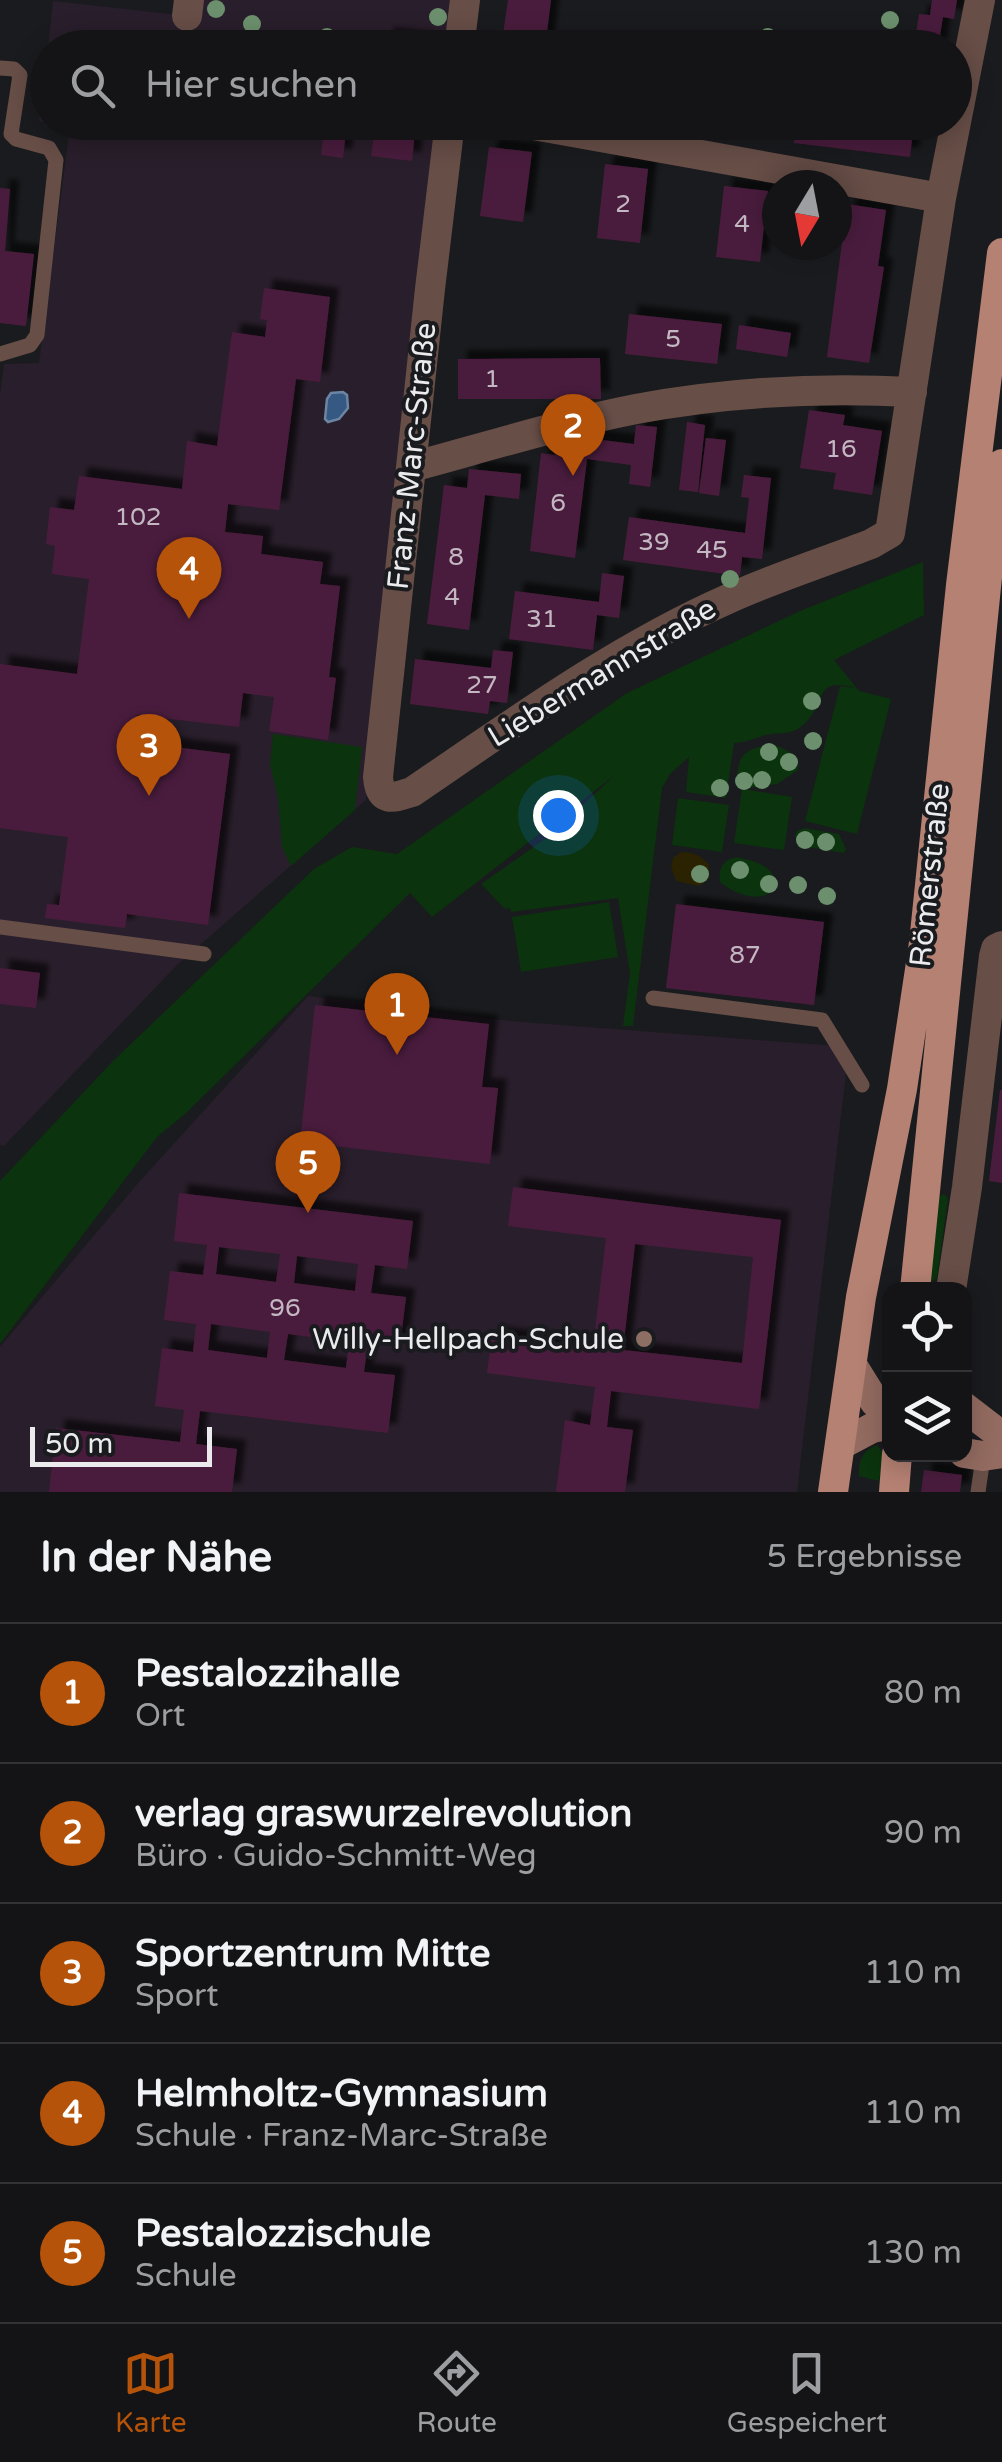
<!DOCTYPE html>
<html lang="de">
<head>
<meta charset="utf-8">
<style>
  :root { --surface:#141416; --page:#1d1d1f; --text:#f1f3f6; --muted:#9d9ea1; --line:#333335; --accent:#b45309 }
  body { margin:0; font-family:"Varela Round",sans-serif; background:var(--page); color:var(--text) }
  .controls { position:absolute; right:30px; bottom:30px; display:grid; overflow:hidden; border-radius:20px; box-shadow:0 5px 25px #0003 }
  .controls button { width:90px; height:90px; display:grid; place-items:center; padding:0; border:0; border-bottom:2px solid var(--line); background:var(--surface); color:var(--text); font:50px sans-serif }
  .compass { position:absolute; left:762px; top:170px; width:90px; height:90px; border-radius:50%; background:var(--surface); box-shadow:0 5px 25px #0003; rotate:190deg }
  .scale { position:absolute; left:30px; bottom:25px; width:182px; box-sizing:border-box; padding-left:10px; border:5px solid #ebebee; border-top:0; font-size:28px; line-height:35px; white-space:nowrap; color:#ebebee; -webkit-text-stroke:8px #1a1b1e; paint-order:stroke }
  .you { position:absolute; left:558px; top:815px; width:35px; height:35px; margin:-25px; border:8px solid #fff; border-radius:50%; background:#1a73e8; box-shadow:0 0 0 15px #1a73e833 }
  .badge { display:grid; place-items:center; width:65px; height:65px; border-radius:50%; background:var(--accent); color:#fff; font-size:32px; font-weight:700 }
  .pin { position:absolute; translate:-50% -82px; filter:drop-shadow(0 2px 5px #0008) }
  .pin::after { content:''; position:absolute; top:52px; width:35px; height:30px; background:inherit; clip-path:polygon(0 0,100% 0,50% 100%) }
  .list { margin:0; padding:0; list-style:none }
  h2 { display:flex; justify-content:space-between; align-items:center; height:130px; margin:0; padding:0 40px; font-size:42px }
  h2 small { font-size:32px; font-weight:400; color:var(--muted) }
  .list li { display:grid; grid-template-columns:65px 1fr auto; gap:30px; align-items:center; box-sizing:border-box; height:140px; padding:0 40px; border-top:2px solid var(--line) }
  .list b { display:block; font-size:38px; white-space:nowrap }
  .list p { margin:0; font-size:32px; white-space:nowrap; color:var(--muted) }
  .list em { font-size:32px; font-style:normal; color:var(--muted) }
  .icon { flex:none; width:55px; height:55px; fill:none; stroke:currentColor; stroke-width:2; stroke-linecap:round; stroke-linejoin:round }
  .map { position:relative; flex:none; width:1002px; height:1492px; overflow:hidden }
  .search { position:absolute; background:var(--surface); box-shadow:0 5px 25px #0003; left:30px; right:30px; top:30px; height:110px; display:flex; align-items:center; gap:25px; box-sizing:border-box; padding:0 35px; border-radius:55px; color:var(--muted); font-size:38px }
  .sheet { height:830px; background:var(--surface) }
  nav { display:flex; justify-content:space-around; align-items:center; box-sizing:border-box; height:140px; border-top:2px solid var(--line); background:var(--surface); font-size:28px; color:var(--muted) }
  nav a { display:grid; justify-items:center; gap:5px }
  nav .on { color:var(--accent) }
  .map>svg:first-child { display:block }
</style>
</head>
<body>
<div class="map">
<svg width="1002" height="1492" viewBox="0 0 1002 1492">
  <defs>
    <filter id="shadow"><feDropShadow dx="9" dy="-9" stdDeviation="2.5" flood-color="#0009"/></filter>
  </defs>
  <rect width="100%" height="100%" fill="#1a1b1e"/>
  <path fill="#291e2b" d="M200,0H453L447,48L48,47L53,1L197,17Z
    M47,48L48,122L440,123L366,800L177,965L4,1146L0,1145V395L4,364L39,363L70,127L39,121Z
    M308,996L510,1021L849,1047L797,1492H0V1347L139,1182Z"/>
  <path fill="#0b330d" d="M923,562L924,615L834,660L859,691L891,699L857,834L805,821L840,686L856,688C809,675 829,709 798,729C788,735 777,732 766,735C755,738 745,743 734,743L726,798L686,792L689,757L670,774L662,788L633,1026H623L630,973L618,898L511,912L510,908L505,909L481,884L548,837L614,776L432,917L410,893L185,1114L157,1137L0,1344V1181L113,1061L314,869L352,847L397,854L627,693L800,611Z
    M273,734L362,747L355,810L291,866L282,847L278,798L270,764Z
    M774,745C788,749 797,755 798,770L777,784L743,789L792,797L784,850L734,843L742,789L738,788C735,757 743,747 774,745Z
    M678,798L729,805L722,852L672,845Z
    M805,828L839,834L846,849L844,853L802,846L795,836L797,831Z
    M736,857C754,861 771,864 777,883C768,907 735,895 720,882C718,868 723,860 736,857Z
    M609,902L618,957L521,972L512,917Z
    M944,1194L948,1198L937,1278L930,1283L937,1198Z
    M877,1445L883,1453L879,1481L859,1476C858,1461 862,1451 877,1445Z"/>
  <path fill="#2a2201" d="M681,852C694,852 700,855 709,865V878L699,886L676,881L671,867L673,858Z"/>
  <path fill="#365983" stroke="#6c85a3" stroke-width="2.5" d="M343,392L347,395L348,408L339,419L328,422L325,419L327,399L331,393Z"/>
  <path fill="#4a1d3c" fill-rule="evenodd" filter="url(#shadow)" d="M508,0H551L545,48H501Z
    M932,0H957L954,19L943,17L938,48H914L919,14L930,15Z
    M385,36L426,41L425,48H384Z
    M187,122H303L300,139L187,125Z
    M325,122H416L412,161L371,156L374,136L346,131L343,158L321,155Z
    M717,122H914L910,157L794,143L795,134L717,125Z
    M489,147L532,152L523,222L480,216Z
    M605,164L648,169L640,243L597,238Z
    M724,186L768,191L760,262L716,257Z
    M0,188L10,189L5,251L34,254L26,326L0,323Z
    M847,204L886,210L878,266L884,267L869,363L827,357Z
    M264,288L330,297L320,382L296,379L279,510L228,504L225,532L263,536L261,554L323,562L320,584L340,586L329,677L336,678L328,740L269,731L274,697L243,693L239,727L137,715L134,742L230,754L208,925L127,914L125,928L45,918L47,904L59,905L68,837L0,828V664L77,674L89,579L52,574L55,546L46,544L50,507L74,510L79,476L182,489L187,441L217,446L232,332L265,337L267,320L260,319Z
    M629,314L722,324L717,364L625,354Z
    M739,325L791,333L787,357L736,349Z
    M600,358L601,399H458V359Z
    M809,410L845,415L843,425L882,431L872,495L833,489L836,473L800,468Z
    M687,422L705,425L698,492L679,490Z
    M636,425L657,427L650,487L629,484L631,465L587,459L575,558L530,551L541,453L576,458L578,437L634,444Z
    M706,438L726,440L719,496L699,493Z
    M469,469L521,474L519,499L485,495L469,630L427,624L444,485L467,488Z
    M744,475L771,478L762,559L742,557L740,576L623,560L629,517L745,533L749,498L741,497Z
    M602,573L624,576L619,618L597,615L593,650L509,639L515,591L599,602Z
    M493,650L513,652L507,703L490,701L488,714L410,704L415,659L491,668Z
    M676,904L824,922L814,1005L666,988Z
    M0,968L40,973L36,1008L0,1004Z
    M315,1005L489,1024L482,1087L498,1088L490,1164L300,1142Z
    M1000,1090H1002V1183L989,1181Z
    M513,1187L781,1220L759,1409L611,1391L607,1427L633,1430L625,1492H556L565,1420L590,1425L595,1387L487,1373L492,1335L593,1347L606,1238L508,1226ZM635,1244L753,1257L742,1363L623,1350Z
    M179,1193L413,1221L407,1269L375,1265L371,1293L406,1297L400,1346L368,1342L364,1372L395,1375L388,1433L200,1411L196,1444L237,1449L232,1492H49L56,1428L180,1442L184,1410L155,1406L162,1348L193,1352L196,1324L164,1320L170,1271L203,1275L207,1245L174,1241ZM219,1247L280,1254L276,1282L216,1274ZM297,1256L358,1264L355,1291L294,1283ZM211,1324L270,1332L267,1358L208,1350ZM288,1334L349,1342L346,1368L284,1360Z
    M924,1470L962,1475L960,1492H921Z"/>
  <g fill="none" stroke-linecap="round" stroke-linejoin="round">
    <path stroke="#674e47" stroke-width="15" d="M0,68L14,69L20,75L11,134L16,139L49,148L56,160L37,335L30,345L0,354
      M0,927L204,954
      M653,998L822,1020L862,1085
      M978,1492L984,1451"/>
    <path stroke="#674e47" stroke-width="30" d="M187,16L189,0
      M459,48L465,0
      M450,122L430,289L378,777C380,803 393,798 412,792C512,724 617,648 728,599C774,578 824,562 871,544L890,533L941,198L980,0
      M517,122L941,198
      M412,467C486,447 560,424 636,409C727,392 819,387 912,392
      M951,1290L967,1187L994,956L996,949L1002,946"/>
    <path stroke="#936b60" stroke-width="30" d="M852,1365L875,1402L890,1414
      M964,1407L1002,1436
      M840,1445L872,1428L890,1424
      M964,1453L983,1456L1002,1453"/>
    <path stroke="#b58173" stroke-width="30" d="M915,1290L988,567L1002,464
      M833,1492L861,1297L902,1089L924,943L961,585L1002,253
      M894,1492L897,1454"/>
  </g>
  <g fill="#6c906d">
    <circle cx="216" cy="9" r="9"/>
    <circle cx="438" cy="17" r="9"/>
    <circle cx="890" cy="20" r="9"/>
    <circle cx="252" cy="24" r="9"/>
    <circle cx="327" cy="37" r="9"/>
    <circle cx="768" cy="37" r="9"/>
    <circle cx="730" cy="579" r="9"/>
    <circle cx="812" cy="701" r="9"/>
    <circle cx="813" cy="741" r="9"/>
    <circle cx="769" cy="752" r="9"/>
    <circle cx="789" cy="762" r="9"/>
    <circle cx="762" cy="780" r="9"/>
    <circle cx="744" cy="781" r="9"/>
    <circle cx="720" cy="788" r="9"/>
    <circle cx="805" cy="840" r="9"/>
    <circle cx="826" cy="842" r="9"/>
    <circle cx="740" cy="870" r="9"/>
    <circle cx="700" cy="874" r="9"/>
    <circle cx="769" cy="884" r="9"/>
    <circle cx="798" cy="885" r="9"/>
    <circle cx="827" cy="896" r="9"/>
  </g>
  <circle fill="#8d6e63" stroke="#1a1b1e" stroke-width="4" cx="644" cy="1339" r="10"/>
  <g text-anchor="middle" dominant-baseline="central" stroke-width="8" stroke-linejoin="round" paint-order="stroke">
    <g font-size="25" fill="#c3b8c2">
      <text x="623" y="204">2</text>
      <text x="742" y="224">4</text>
      <text x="673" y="339">5</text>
      <text x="492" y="379">1</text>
      <text x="841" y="449">16</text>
      <text x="558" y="503">6</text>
      <text x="138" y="517">102</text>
      <text x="654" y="542">39</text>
      <text x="712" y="550">45</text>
      <text x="456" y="557">8</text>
      <text x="452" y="597">4</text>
      <text x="542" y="619">31</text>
      <text x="482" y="685">27</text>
      <text x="745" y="955">87</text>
      <text x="285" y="1308">96</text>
    </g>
    <g font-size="30" fill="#ebebee" stroke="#1a1b1e">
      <text transform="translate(412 456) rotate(-84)">Franz-Marc-Straße</text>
      <text transform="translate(602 673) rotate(-31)">Liebermannstraße</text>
      <text transform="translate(930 875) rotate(-84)">Römerstraße</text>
    </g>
    <g font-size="30" fill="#ebebee" stroke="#1a1b1e" text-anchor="end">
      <text x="624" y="1339">Willy-Hellpach-Schule</text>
    </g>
  </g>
</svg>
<div class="controls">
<button><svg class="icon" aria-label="locate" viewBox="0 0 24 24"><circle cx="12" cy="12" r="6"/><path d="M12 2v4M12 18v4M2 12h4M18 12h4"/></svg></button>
<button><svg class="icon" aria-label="layers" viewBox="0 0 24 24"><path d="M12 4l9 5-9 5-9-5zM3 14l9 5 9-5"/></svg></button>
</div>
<svg class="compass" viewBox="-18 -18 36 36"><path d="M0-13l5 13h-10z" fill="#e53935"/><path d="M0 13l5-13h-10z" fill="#9d9ea1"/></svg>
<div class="scale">50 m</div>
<div class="you"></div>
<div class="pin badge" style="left:397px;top:1055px">1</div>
<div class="pin badge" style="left:573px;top:476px">2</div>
<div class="pin badge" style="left:149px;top:796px">3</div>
<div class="pin badge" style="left:189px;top:619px">4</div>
<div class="pin badge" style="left:308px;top:1213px">5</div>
<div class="search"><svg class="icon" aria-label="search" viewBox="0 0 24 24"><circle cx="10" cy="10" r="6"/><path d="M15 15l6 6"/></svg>Hier suchen</div>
</div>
<section class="sheet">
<h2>In der Nähe<small>5 Ergebnisse</small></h2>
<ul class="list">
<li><span class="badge">1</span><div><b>Pestalozzihalle</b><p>Ort</p></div><em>80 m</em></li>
<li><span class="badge">2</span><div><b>verlag graswurzelrevolution</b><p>Büro · Guido-Schmitt-Weg</p></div><em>90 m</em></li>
<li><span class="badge">3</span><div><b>Sportzentrum Mitte</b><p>Sport</p></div><em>110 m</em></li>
<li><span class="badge">4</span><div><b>Helmholtz-Gymnasium</b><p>Schule · Franz-Marc-Straße</p></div><em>110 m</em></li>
<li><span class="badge">5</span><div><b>Pestalozzischule</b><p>Schule</p></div><em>130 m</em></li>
</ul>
</section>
<nav>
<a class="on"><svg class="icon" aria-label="map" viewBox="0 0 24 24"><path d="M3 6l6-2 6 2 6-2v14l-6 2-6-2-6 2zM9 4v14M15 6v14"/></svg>Karte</a>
<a><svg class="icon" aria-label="directions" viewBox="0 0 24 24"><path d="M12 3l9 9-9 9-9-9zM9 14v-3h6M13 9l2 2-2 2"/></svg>Route</a>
<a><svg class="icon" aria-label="saved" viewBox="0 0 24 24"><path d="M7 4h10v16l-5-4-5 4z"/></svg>Gespeichert</a>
</nav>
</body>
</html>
